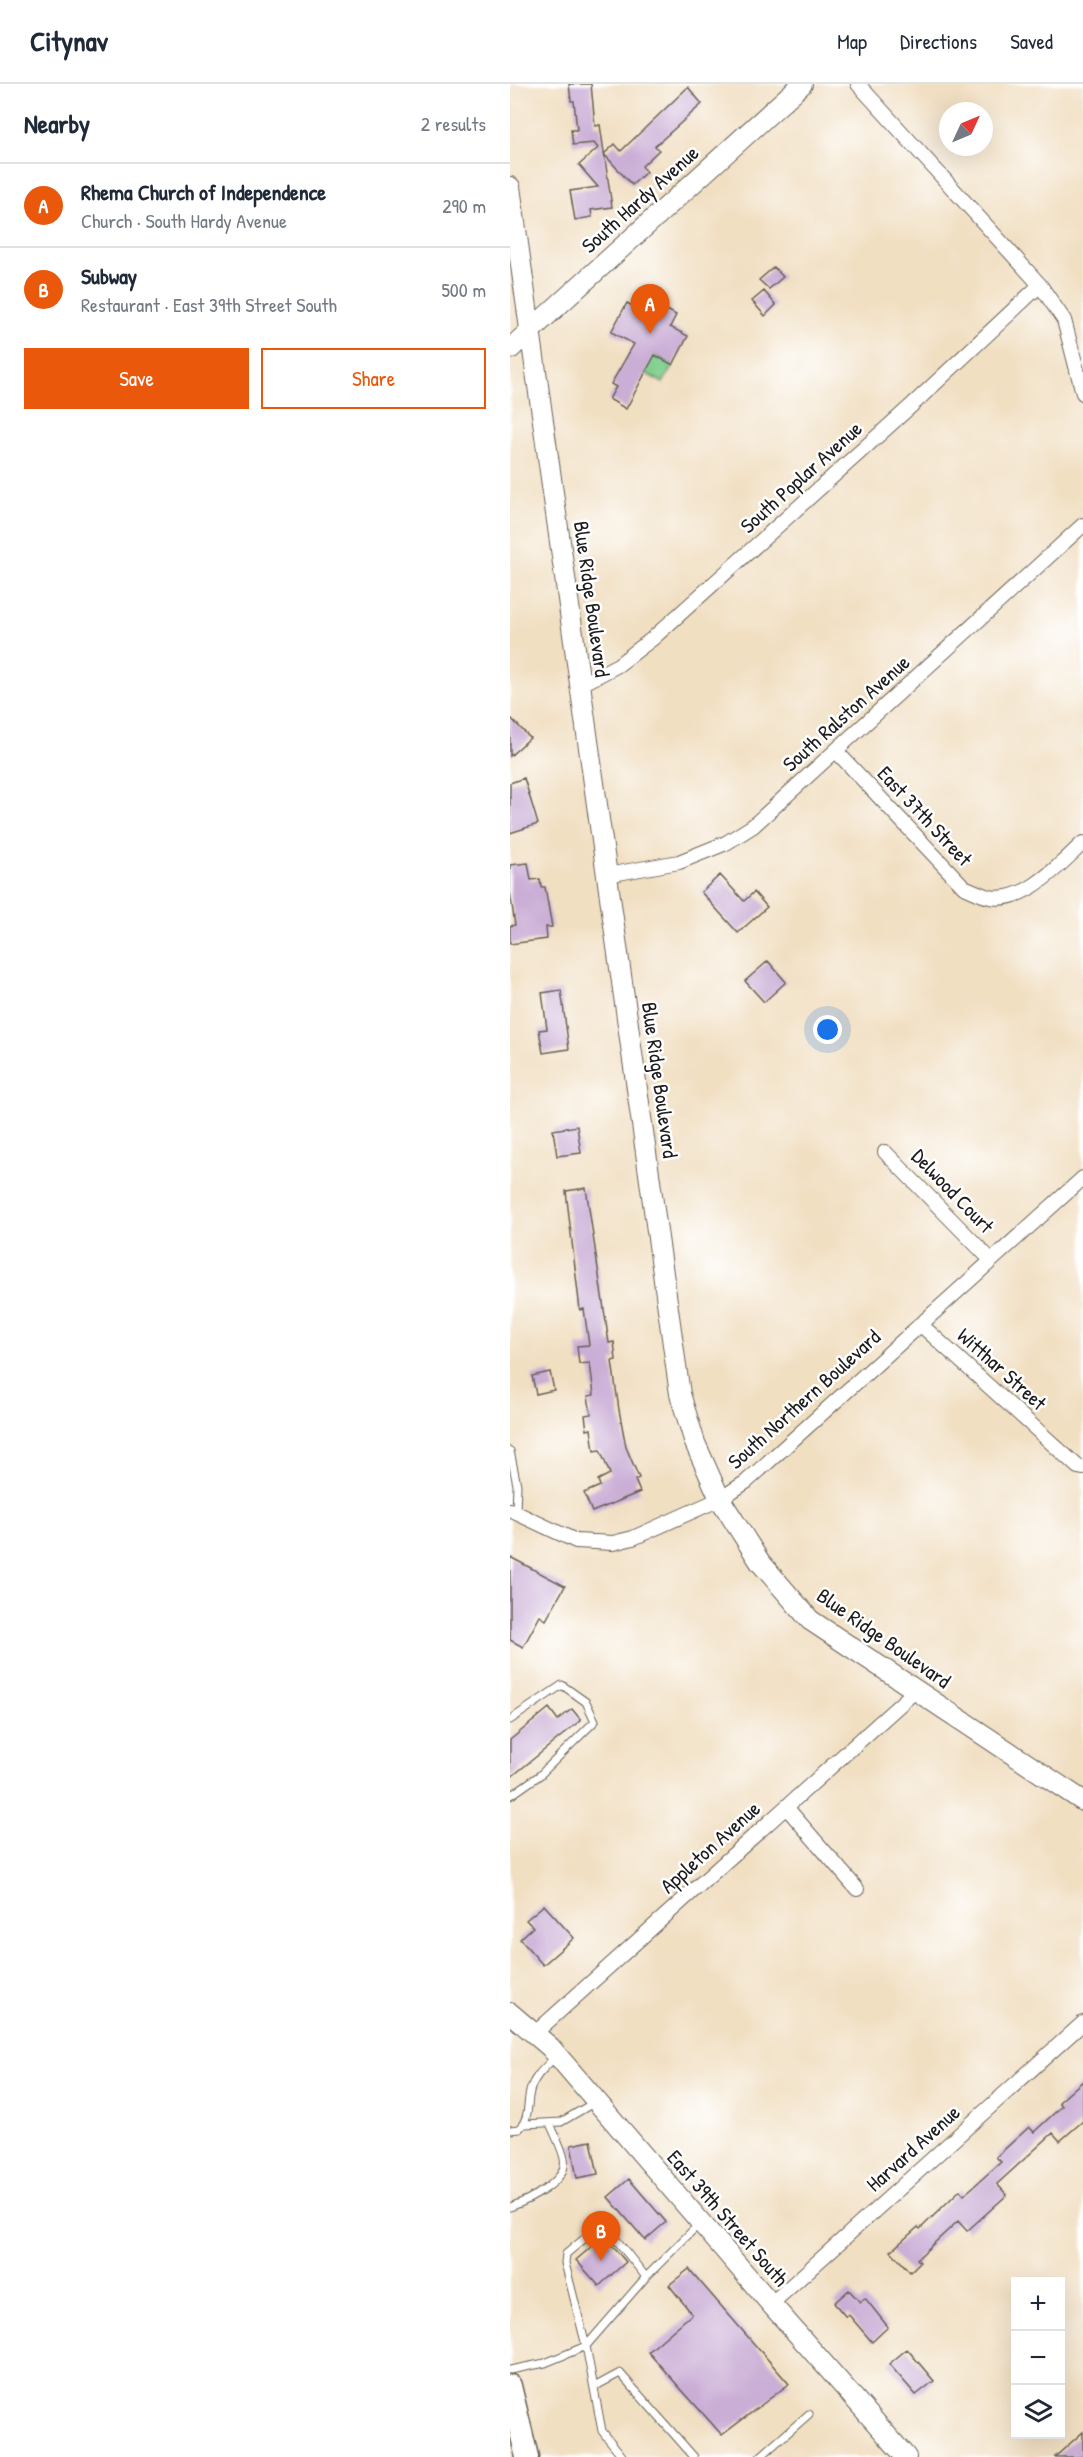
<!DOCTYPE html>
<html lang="en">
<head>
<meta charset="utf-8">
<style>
  :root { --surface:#fff; --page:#f2f2f3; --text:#1f2937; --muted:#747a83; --line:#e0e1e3; --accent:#ea580c }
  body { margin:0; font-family:"Patrick Hand",sans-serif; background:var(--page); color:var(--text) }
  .controls { position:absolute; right:18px; bottom:18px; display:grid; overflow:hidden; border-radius:0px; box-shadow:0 6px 24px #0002 }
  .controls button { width:54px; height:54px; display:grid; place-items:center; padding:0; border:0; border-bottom:2px solid var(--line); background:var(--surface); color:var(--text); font:30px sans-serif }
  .compass { position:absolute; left:429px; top:18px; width:54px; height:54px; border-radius:50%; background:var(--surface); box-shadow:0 6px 24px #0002; rotate:46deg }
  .you { position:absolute; left:318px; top:946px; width:21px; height:21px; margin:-15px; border:4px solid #fff; border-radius:50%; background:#1a73e8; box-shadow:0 0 0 9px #1a73e833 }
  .badge { display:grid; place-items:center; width:39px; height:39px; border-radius:50%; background:var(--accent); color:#fff; font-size:20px; font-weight:700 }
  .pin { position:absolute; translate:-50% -50px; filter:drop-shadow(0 2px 3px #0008) }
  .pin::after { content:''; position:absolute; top:32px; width:21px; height:18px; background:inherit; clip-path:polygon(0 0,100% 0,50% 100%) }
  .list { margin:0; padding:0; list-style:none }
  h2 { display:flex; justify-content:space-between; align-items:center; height:78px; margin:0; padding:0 24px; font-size:26px }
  h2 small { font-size:20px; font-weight:400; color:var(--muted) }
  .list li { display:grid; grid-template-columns:39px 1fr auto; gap:18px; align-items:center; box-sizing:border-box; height:84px; padding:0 24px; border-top:2px solid var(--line) }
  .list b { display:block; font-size:22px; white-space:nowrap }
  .list p { margin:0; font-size:20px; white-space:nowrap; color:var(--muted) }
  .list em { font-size:20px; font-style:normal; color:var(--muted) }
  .actions { display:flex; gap:12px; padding:18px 24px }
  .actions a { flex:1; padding:14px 0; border:2px solid var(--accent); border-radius:0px; text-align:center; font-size:21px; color:var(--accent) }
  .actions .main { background:var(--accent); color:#fff }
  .icon { flex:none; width:33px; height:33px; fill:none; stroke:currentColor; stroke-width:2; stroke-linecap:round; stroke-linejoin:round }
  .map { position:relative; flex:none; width:573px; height:2373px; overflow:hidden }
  header { display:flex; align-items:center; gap:36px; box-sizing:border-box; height:84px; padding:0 30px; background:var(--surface); border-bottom:2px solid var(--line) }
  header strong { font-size:28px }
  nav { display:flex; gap:33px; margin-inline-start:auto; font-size:21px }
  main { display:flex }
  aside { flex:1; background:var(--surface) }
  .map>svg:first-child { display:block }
</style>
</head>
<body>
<header>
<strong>Citynav</strong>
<nav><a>Map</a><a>Directions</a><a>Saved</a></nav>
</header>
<main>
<aside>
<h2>Nearby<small>2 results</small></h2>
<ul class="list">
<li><span class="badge">A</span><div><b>Rhema Church of Independence</b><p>Church · South Hardy Avenue</p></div><em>290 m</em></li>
<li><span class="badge">B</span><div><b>Subway</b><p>Restaurant · East 39th Street South</p></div><em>500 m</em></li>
</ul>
<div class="actions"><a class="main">Save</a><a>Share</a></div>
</aside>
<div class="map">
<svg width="573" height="2373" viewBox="0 0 573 2373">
  <rect width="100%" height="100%" fill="#fff"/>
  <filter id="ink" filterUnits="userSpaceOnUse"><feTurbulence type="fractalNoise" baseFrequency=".0167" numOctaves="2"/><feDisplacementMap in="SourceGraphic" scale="12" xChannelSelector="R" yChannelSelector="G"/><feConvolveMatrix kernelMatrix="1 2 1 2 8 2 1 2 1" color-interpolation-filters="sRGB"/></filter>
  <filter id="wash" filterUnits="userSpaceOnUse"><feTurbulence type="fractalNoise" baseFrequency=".008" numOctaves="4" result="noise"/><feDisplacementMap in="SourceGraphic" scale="24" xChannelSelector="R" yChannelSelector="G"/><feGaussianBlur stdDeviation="1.35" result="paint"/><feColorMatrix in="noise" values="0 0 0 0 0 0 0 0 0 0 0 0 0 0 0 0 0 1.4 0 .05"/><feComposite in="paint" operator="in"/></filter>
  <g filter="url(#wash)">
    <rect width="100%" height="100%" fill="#f1dfc2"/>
    <path fill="#81d090" stroke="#4e7656" stroke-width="1.5" d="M127,261L163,281L153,299L128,285Z"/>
    <g id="blocks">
      <path fill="#caaed6" d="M59,0H81L85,42L90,41L102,123L81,126L82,133L65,136L60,107L88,103L69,81L88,64L84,59L63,61L61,46H67L64,17H61Z
        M178,3L192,20L145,62L149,66L132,82L136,88L122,101L94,70L105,60L111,67Z
        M264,183L273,193L259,205L249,196Z
        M254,207L266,221L255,232L242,217Z
        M117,219L146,235L152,223L166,231L160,243L178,252L163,281L145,271L116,325L99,315L106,303L101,300L124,260L101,248Z
        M0,633L20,654L0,672Z
        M14,694L28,740L0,749V699Z
        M18,779L21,796L30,795L31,803H35L42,843H36L37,855L0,860V842L5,841L0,808V781Z
        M210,791L234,817L244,808L257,823L228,849L191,808Z
        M258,877L276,898L254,918L235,897Z
        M51,906L59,965L33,969L29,946L37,945L32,909Z
        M67,1042L71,1069L47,1072L43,1046Z
        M76,1104L99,1259L104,1258L106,1276L102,1277L109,1326L116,1363L129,1394L125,1396L130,1408L82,1428L74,1409L90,1402L88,1396L100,1390L90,1366L84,1367L81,1345L77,1346L75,1331L81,1330L78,1312L84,1311L80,1279L69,1280L67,1262L79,1261L74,1225L70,1226L56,1107Z
        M40,1288L44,1306L26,1310L22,1292Z
        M0,1473L55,1502L36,1536L30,1532L13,1563L0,1556Z
        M39,1624L48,1636L62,1625L71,1636L0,1694V1656Z
        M34,1821L64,1854L33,1881L10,1855L23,1843L16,1836Z
        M573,1997V2037L550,2057L543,2049L487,2100L497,2111L457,2147L448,2137L407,2175L410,2178L400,2188L381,2167L408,2143L410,2145L450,2106L454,2111L491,2078L486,2073L519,2043L524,2048L552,2022L549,2018Z
        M81,2057L88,2090L67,2094L61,2061Z
        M119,2095L156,2138L135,2156L98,2113Z
        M94,2152L116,2178L89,2202L66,2176Z
        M179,2185L279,2300L212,2351L138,2268L182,2230L159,2201Z
        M339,2206L350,2218L355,2214L378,2243L362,2258L338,2230L336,2233L324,2219Z
        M397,2265L424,2297L406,2311L379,2280Z
        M573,2348V2373H545Z"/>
    </g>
  </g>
  <g filter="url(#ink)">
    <use href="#blocks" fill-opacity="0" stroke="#676056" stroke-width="1.5"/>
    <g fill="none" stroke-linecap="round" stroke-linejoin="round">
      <g stroke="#676056" stroke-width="9">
        <path id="lane" d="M0,1367L7,1401L6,1427
          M0,1636L52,1601L76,1618L85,1637L30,1691L0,1712
          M15,2040L51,2038L85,2018
          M0,2046L9,2045C21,2033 16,2018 21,2004C25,1991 37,1982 45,1973
          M0,2123C17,2117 59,2097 54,2075C52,2063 44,2050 40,2039
          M136,2193L189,2140
          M0,2286L35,2279L76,2262L136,2193L93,2139L56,2170L55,2179L76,2262L92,2347L113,2373
          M84,2303L110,2289L184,2373
          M250,2373L299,2330"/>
      </g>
      <g stroke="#676056" stroke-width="16">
        <path id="street" d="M348,0L530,201L554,236L573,309
          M70,601L108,581L142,555L401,322L530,201
          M326,667L454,803C462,806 471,811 480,813C515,820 550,780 573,759
          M97,791L169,778L216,759L243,742L573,441
          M375,1068L481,1176
          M410,1240L568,1383L573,1384
          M0,1426L66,1457L103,1459L123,1454L210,1415L236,1398L573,1094
          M276,1723L347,1805
          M24,1950L405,1607
          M261,2220L573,1939"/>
      </g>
      <g stroke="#676056" stroke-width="22">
        <path id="secondary" d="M0,103L170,1310L185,1359L210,1415L250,1478L300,1536L573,1717
          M0,265L292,0
          M0,1929L40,1963L261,2220L396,2373"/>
      </g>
      <g stroke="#676056" stroke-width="25">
        <path id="primary" d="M0,2302L17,2373"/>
      </g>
      <use href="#lane" stroke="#fff" stroke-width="7"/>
      <use href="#street" stroke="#fff" stroke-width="14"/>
      <use href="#secondary" stroke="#fff" stroke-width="20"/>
      <use href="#primary" stroke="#fff" stroke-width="22"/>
    </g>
  </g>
  <g text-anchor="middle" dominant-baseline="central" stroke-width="5" stroke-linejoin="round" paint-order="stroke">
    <g font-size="21" fill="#1c1c1c" stroke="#fff">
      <text transform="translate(130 115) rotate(-42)">South Hardy Avenue</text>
      <text transform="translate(291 393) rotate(-42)">South Poplar Avenue</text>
      <text transform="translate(82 515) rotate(82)">Blue Ridge Boulevard</text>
      <text transform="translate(336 629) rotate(-42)">South Ralston Avenue</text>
      <text transform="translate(415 732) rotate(47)">East 37th Street</text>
      <text transform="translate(150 996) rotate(82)">Blue Ridge Boulevard</text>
      <text transform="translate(443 1107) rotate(46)">Delwood Court</text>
      <text transform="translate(492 1285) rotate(42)">Witthar Street</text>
      <text transform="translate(294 1315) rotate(-42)">South Northern Boulevard</text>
      <text transform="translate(374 1554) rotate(35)">Blue Ridge Boulevard</text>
      <text transform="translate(200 1763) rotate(-42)">Appleton Avenue</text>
      <text transform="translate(403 2064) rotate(-42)">Harvard Avenue</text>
      <text transform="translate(218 2134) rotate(49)">East 39th Street South</text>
    </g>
  </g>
</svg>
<div class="controls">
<button>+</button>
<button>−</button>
<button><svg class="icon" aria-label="layers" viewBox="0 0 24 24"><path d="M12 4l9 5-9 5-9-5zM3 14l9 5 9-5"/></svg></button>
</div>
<svg class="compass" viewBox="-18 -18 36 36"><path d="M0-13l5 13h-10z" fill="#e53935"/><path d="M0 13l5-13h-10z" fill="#747a83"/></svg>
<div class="you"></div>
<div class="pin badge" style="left:140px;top:250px">A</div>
<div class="pin badge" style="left:91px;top:2177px">B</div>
</div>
</main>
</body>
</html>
